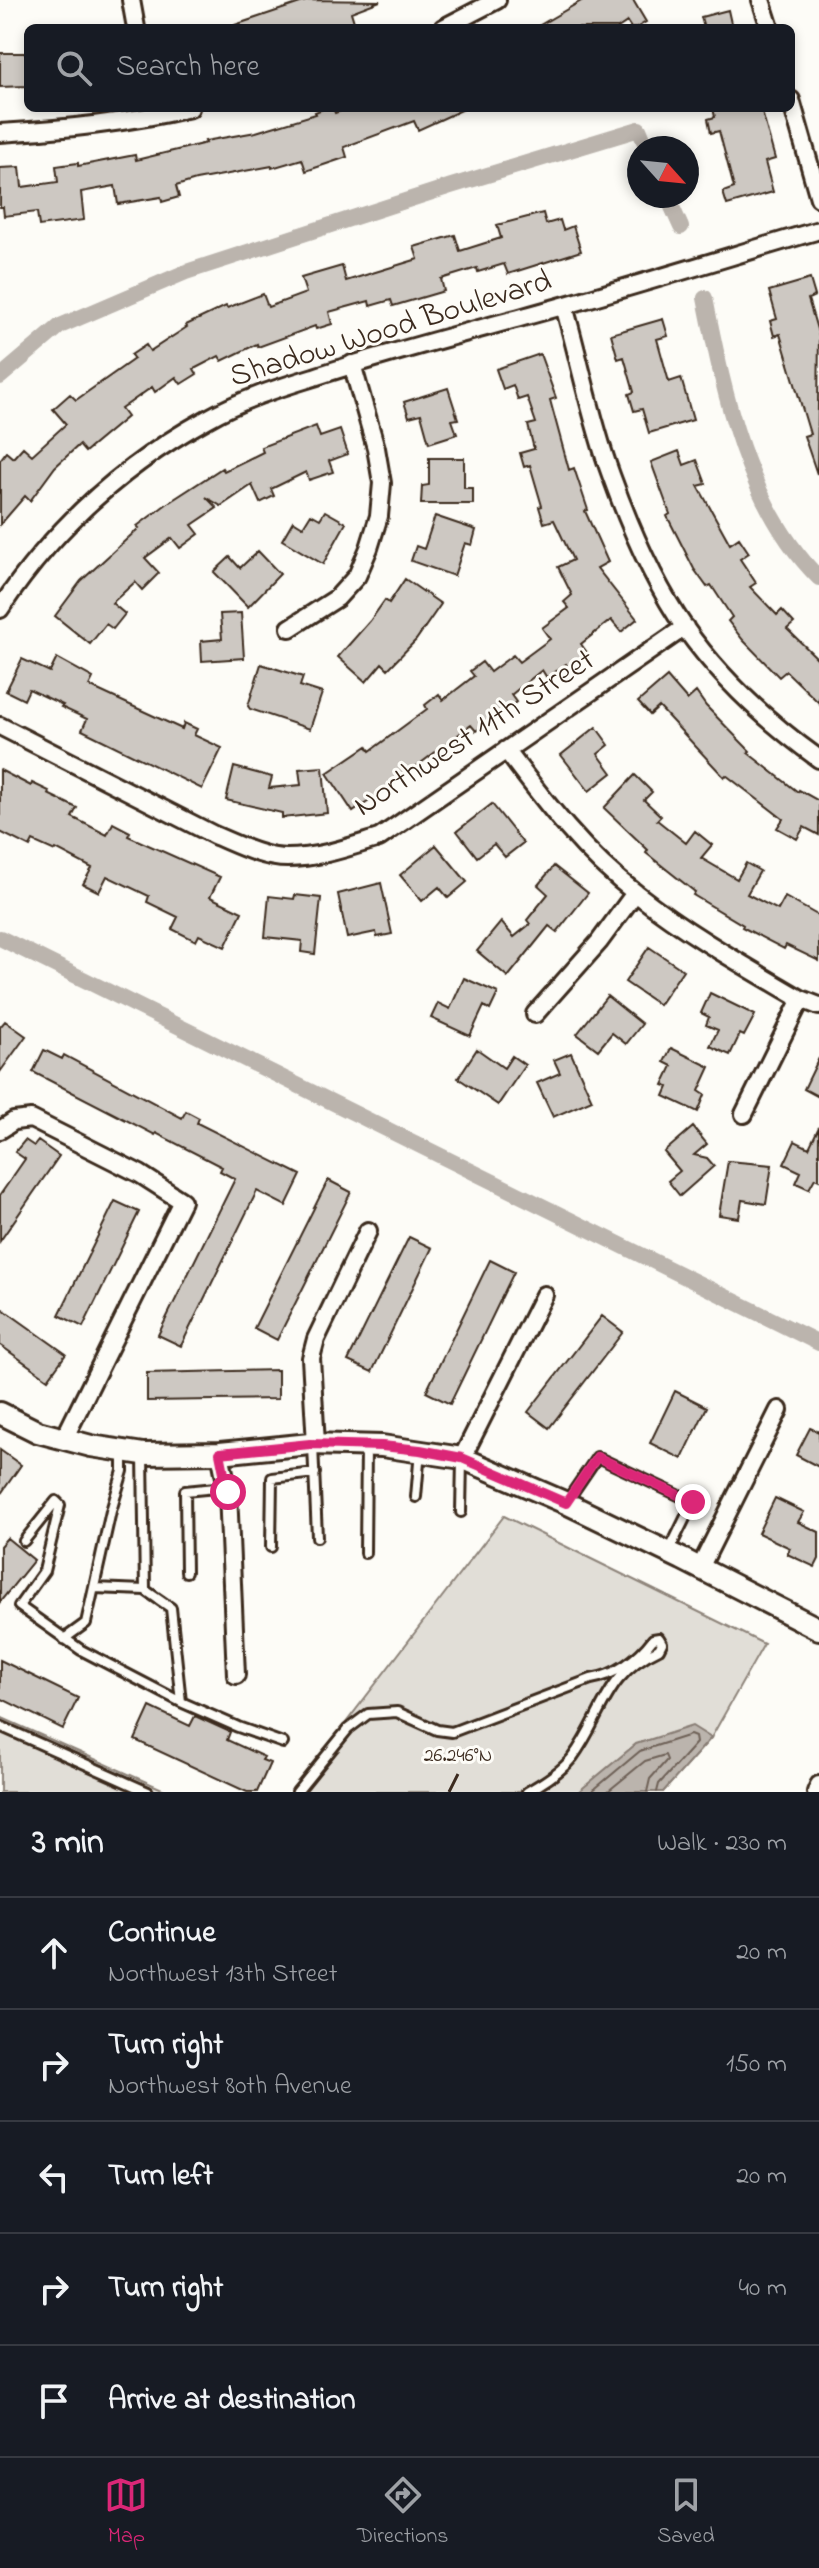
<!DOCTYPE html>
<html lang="en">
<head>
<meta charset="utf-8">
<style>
  :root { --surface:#171b24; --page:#20242c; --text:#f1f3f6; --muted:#9ea1a6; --line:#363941; --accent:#db2777 }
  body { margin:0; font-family:"Indie Flower",sans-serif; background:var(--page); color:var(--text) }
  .compass { position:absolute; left:627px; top:136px; width:72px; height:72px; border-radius:50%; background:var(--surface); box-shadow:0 4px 12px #0003; rotate:117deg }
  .stop { position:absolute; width:24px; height:24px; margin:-18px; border:6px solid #db2777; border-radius:50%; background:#fff }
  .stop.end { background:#db2777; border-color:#fff; box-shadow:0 2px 8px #0008 }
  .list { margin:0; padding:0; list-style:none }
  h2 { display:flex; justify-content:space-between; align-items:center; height:104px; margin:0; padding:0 32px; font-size:34px }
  h2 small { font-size:26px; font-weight:400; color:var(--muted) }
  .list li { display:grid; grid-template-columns:52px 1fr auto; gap:24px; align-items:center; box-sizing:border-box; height:112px; padding:0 32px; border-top:2px solid var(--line) }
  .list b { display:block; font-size:30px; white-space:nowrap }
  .list p { margin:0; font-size:26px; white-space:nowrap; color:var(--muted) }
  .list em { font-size:26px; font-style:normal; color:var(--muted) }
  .icon { flex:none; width:44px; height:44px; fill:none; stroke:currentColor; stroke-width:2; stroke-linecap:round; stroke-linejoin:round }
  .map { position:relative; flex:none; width:819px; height:1792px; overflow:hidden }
  .search { position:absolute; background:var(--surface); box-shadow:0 4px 12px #0003; left:24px; right:24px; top:24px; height:88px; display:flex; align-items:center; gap:20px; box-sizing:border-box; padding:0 28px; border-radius:12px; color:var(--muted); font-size:30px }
  .sheet { height:664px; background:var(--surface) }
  nav { display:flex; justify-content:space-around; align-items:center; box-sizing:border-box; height:112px; border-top:2px solid var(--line); background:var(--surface); font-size:22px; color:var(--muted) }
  nav a { display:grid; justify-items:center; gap:4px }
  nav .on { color:var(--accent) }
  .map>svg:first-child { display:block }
</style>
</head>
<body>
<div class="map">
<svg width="819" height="1792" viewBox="0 0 819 1792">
  <rect width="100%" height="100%" fill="#fdfcf7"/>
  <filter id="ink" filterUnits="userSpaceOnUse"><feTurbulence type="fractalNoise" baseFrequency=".0125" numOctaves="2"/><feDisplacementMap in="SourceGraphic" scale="16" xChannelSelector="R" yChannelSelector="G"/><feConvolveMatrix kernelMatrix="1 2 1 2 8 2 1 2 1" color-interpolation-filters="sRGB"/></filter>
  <g filter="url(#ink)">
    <path fill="#e1ded7" stroke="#8e847a" stroke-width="2" d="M504,1516L764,1644L711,1738L663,1792H293Z
      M0,1717L169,1792H0Z"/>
    <path fill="#bbb4ad" stroke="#887d74" stroke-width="2" d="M692,1726L711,1738L663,1792H578L636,1744Z"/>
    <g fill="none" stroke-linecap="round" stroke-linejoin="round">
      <path stroke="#6e6157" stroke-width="2" d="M591,1792L640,1751L690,1735L695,1737L696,1743L659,1784L657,1792
        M607,1792L645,1761L665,1755L667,1760L650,1779L647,1792"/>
      <path stroke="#bbb4ad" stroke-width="16" d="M667,196L681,227
        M705,298C724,394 747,507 819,578
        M0,377L60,326L186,272L451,186L639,129L647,148
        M0,938L819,1343"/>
    </g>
    <path fill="#cdc8c2" stroke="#3b2a1e" stroke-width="2" d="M309,0L380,1L351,12L355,25L346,28H236L235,25Z
      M583,0H633L646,22L636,28H631L627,22L618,28H535Z
      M728,10L732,28H704L701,17Z
      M0,53H28V86L0,87Z
      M325,108H333L335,113L349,108H466L418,130L414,121L344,147L347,157L306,171L302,159L272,168V166L196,180L176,186L179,197L162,202L161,197L118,204L115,186L81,192L84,220L39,226L37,212L4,216L3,207H0V168L20,167L22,187L58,182L56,166L78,163V166L135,155L136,160L206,143L205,141L256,132L316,114L315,112Z
      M713,108H761L775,159L765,162L773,192L727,205L723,192L734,188L719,131L711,133L708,119L715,117Z
      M543,213L546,224L560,220L563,230L573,226L581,251L508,274L504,264L478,272L477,268L441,279L444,291L393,306L391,300L370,306L369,301L329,312L332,324L316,329L315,326L258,347L257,344L222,361L219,356L194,369L197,374L181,384L176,377L155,392L152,387L121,409L127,417L85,452L79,445L55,467L30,501L25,496L0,525V460L6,452L13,458L23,447L32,455L66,424L53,409L70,394L76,400L134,359L131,355L146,345L150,351L187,327L186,325L226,306L227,308L263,294L268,307L306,293L301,278L342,266L346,281L418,259L414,247L455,235L460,251L501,238L497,225Z
      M810,279L815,296L808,299L819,336L817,474L804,436L810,434L780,334L774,336L770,321L777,319L769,291Z
      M663,319L668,336L657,339L669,382L681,378L693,420L649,433L642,409L634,411L629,394L634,392L624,357L618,359L611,334Z
      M540,354L556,398L550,400L569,470L574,468L588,510L585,511L608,562L597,568L637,619L621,632L611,620L581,644L588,654L568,668L566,664L547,678L542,670L511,695L516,702L502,713L501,712L476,731L471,725L388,788L353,812L327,773L367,746L370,751L427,709L425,705L439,694L443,700L474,676L470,671L482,662L490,672L513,655L519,662L550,639L542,628L569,608L564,602L572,595L558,567L573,560L554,520L544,523L539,507L542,506L530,465L524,467L520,453L534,449L528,425L536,423L527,397L518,400L513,385L503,389L496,369Z
      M448,388L458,419L452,420L457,434L429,443L421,414L409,417L404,402Z
      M316,426L320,437L340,430L348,454L329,461L333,472L309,480L306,472L271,489L274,496L260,503L252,485L221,506L206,497L217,508L192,525L199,534L180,548L172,538L145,558L159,573L142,590L135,582L112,603L125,614L113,629L106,624L90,644L55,616L81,581L139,528L137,526L168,503L222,468L224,471L263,452L261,447Z
      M679,451L684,465L697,460L706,484L698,486L730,544L739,538L749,553L740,559L756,583L750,587L777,615L782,610L794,623L787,629L819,660V703L786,671L779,677L743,640L728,621L732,617L711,585L707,587L694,569L667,516L670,514L651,462Z
      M429,458H464V488H473V504H421L422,486L429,485Z
      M325,511L346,523L323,564L282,540L293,521L303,527L311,514L320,519Z
      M435,516L476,530L472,545L465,543L454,576L411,561L416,546L424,549Z
      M258,551L280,574L248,607L214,572L230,557L240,568Z
      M405,579L441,604L416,640L388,669L382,663L366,682L338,657L370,621L385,600L389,603Z
      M241,613L244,658L202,661L201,641L222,639L220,614Z
      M57,658L93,678L89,686L182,729L184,723L197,729L194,735L222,748L202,789L82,730L87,719L61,707L63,705L29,689L24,700L6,691L22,659L50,672Z
      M261,664L303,677L300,686L322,693L310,729L250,709L248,706Z
      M667,677L687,700L696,692L706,706L750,751L748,753L798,792L799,790L819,801V835L804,827L797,839L777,828L783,819L726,775L724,777L659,707L650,715L638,702Z
      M596,727L609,745L598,754L612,773L589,791L561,755Z
      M234,767L272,777L269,788L301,785L299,769L323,767L327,813L282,818V813L226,800Z
      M0,770L31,786L32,783L49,791L48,794L77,808L72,817L107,835L113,823L130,832L128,836L220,877L210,897L242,912L225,947L199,935L196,941L172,929L178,917L147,902L149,896L107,876L99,892L83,884L92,868L56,849L55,851L33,841L30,847L0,832Z
      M635,775L652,792L644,800L661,816L657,820L686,843L695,831L712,845L701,858L737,879L746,863L760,871L747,894L778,910L785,897L819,916V961L786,945L784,949L742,927L743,925L693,895L695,892L646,853L648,850L604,808Z
      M492,804L523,843L505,857L494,844L477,857L457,831Z
      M436,845L467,882L448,898L439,887L422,901L400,875Z
      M554,866L588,893L557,932L549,926L508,977L477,951L501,922L514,937L530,924L527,920L548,894L538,885Z
      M381,883L392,934L377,937L376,932L347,938L338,894Z
      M295,895L321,898L315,954L301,952L302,941L265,937L269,896L294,899Z
      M649,947L683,970L659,1005L625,982Z
      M464,978L498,993L490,1010L484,1006L470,1036L431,1018L438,1003L450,1009Z
      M710,993L755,1015L744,1036L740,1034L730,1055L710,1046L718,1030L706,1025L709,1017L701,1013Z
      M607,996L642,1024L626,1044L612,1033L598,1050L577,1034Z
      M5,1021L26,1036L0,1072V1027Z
      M671,1048L710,1067L699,1091L705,1095L698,1112L664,1096L668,1087L663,1085L672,1066L664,1062Z
      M477,1049L504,1068L512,1056L525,1065L498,1105L458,1078Z
      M44,1050L62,1059L64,1055L182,1118L186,1111L199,1118L197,1123L301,1175L286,1206L257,1191L181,1346L158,1335L235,1179L220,1171L222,1167L156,1133L155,1135L33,1072Z
      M571,1053L592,1100L553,1117L537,1083L560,1073L554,1060Z
      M819,1058V1097L804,1089Z
      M693,1127L707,1144L694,1155L707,1158L714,1166L680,1196L668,1181L680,1171L664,1152Z
      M819,1127V1180L815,1178L809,1189L796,1183L801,1172L784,1164L795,1141L809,1148Z
      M25,1140L34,1146L38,1141L59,1156L0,1241V1195L25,1159L15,1152Z
      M728,1161L772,1165L766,1204L742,1200L739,1218L719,1215Z
      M328,1180L351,1192L277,1340L254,1328Z
      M115,1201L139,1212L83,1327L59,1315Z
      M409,1237L432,1248L372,1372L348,1361Z
      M490,1260L514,1272L450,1404L426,1392Z
      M0,1307L66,1354L48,1379L0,1345Z
      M602,1316L623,1332L549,1428L528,1412Z
      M278,1370V1399L147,1401V1373Z
      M675,1391L707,1407L682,1459L650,1443Z
      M810,1428L819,1432V1467L796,1455Z
      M0,1450L21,1465L0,1495Z
      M775,1498L804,1512L798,1522L819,1532V1559L815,1567L787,1554L790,1548L758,1533Z
      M7,1538L34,1560L0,1602V1546Z
      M0,1660L78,1698L63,1729L0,1698Z
      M150,1707L190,1726L195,1716L230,1732L227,1740L264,1757L262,1760L270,1763L257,1792H247L135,1740Z"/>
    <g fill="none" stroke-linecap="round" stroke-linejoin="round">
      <g stroke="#3b2a1e" stroke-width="14">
        <path id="service" d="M313,1445L317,1537
          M143,1455L145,1590L171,1608L181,1702L238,1727L283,1743
          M416,1497L420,1451
          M567,1501L597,1457L693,1502L669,1551
          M461,1512L462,1459
          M24,1541L56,1501L60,1505L44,1571L19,1606L81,1650L181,1702
          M271,1547L272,1478L315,1473
          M365,1553L366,1447
          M186,1572L185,1491L226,1487
          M94,1588L145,1590
          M64,1639L86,1623L111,1511L123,1471V1451
          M0,1726L148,1792
          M297,1792L348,1729L368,1714L397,1712L437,1730L452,1732L591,1679C616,1675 638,1659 653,1639L659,1638L662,1643L659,1649C603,1675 604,1715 572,1758C561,1772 543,1783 527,1792"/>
      </g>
      <g stroke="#3b2a1e" stroke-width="22">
        <path id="minor" d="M131,0L136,28
          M761,0L770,28
          M443,28L497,0
          M791,100L819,198
          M0,133C65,129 127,123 190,108
          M564,306C580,361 591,421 611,475C629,525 655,585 685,628C721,679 769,723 819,759
          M0,609C54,527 122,466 207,419C240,400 278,388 314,377C383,354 453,336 523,317C622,290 721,259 819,230
          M290,628L337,598L357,576L369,548L379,516L382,483L376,448L352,364
          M0,726L214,835C236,844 263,858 287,858C319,858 349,847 379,838L685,627
          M506,750C545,802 585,855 637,894C688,934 745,966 801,999L819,1006
          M535,1014L599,942L635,893
          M744,1114L801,999
          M0,1130L14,1121L31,1119L140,1174L182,1201L64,1439
          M316,1444L311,1358L316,1339L368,1231
          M220,1453L228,1492L236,1675
          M462,1458L544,1295
          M700,1568L779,1410
          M816,1792L819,1785"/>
      </g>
      <g stroke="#3b2a1e" stroke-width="26">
        <path id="tertiary" d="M0,1413L38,1432L91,1446L143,1454L220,1453L310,1444L382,1446L462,1458L566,1503L682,1559L819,1629"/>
      </g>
      <use href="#service" stroke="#fdfcf7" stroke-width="8"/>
      <use href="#minor" stroke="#fdfcf7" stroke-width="16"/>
      <use href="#tertiary" stroke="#fdfcf7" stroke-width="20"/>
    </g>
  </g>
  <g fill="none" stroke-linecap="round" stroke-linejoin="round" filter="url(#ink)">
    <path stroke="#db2777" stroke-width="10" d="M228,1492L220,1453L310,1444L382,1446L420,1450L462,1458L566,1503L597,1457L693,1502"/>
  </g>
  <path fill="none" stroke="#3b2a1e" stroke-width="3" d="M449,1792L458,1774"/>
  <g text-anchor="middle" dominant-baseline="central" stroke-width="6" stroke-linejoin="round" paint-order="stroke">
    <g font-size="32" fill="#3b2a1e" stroke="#fdfcf7">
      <text transform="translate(391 330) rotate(-17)">Shadow Wood Boulevard</text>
      <text transform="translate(475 734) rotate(-33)">Northwest 11th Street</text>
    </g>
  </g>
  <g font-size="20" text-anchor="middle" fill="#3b2a1e" stroke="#fdfcf7" stroke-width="6" stroke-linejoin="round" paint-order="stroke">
    <text x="458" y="1761">26.246°N</text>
  </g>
</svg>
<svg class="compass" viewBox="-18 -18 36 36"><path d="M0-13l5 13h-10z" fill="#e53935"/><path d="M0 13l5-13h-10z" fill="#9ea1a6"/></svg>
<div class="stop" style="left:228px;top:1492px"></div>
<div class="stop end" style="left:693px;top:1502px"></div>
<div class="search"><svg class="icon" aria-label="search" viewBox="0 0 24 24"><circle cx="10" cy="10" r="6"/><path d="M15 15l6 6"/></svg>Search here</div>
</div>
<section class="sheet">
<h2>3 min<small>Walk · 230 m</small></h2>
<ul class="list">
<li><svg class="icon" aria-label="ahead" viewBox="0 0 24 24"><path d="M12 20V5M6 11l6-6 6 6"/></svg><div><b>Continue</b><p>Northwest 13th Street</p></div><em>20 m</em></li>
<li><svg class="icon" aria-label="right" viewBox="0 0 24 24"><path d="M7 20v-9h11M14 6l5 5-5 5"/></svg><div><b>Turn right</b><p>Northwest 80th Avenue</p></div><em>150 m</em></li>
<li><svg class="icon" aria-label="left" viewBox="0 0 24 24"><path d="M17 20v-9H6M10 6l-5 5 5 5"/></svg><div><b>Turn left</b></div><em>20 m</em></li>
<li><svg class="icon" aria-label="right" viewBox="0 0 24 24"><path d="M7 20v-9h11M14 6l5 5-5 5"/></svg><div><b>Turn right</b></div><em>40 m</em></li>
<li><svg class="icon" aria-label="arrive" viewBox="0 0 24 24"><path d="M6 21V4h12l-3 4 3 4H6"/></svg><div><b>Arrive at destination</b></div></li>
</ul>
</section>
<nav>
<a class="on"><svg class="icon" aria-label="map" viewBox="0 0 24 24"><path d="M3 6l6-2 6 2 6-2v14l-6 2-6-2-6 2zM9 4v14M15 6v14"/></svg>Map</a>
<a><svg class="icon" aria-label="directions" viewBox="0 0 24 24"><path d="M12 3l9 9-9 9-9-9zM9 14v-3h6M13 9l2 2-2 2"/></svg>Directions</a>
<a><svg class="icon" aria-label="saved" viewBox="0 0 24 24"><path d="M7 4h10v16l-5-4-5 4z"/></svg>Saved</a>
</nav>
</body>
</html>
